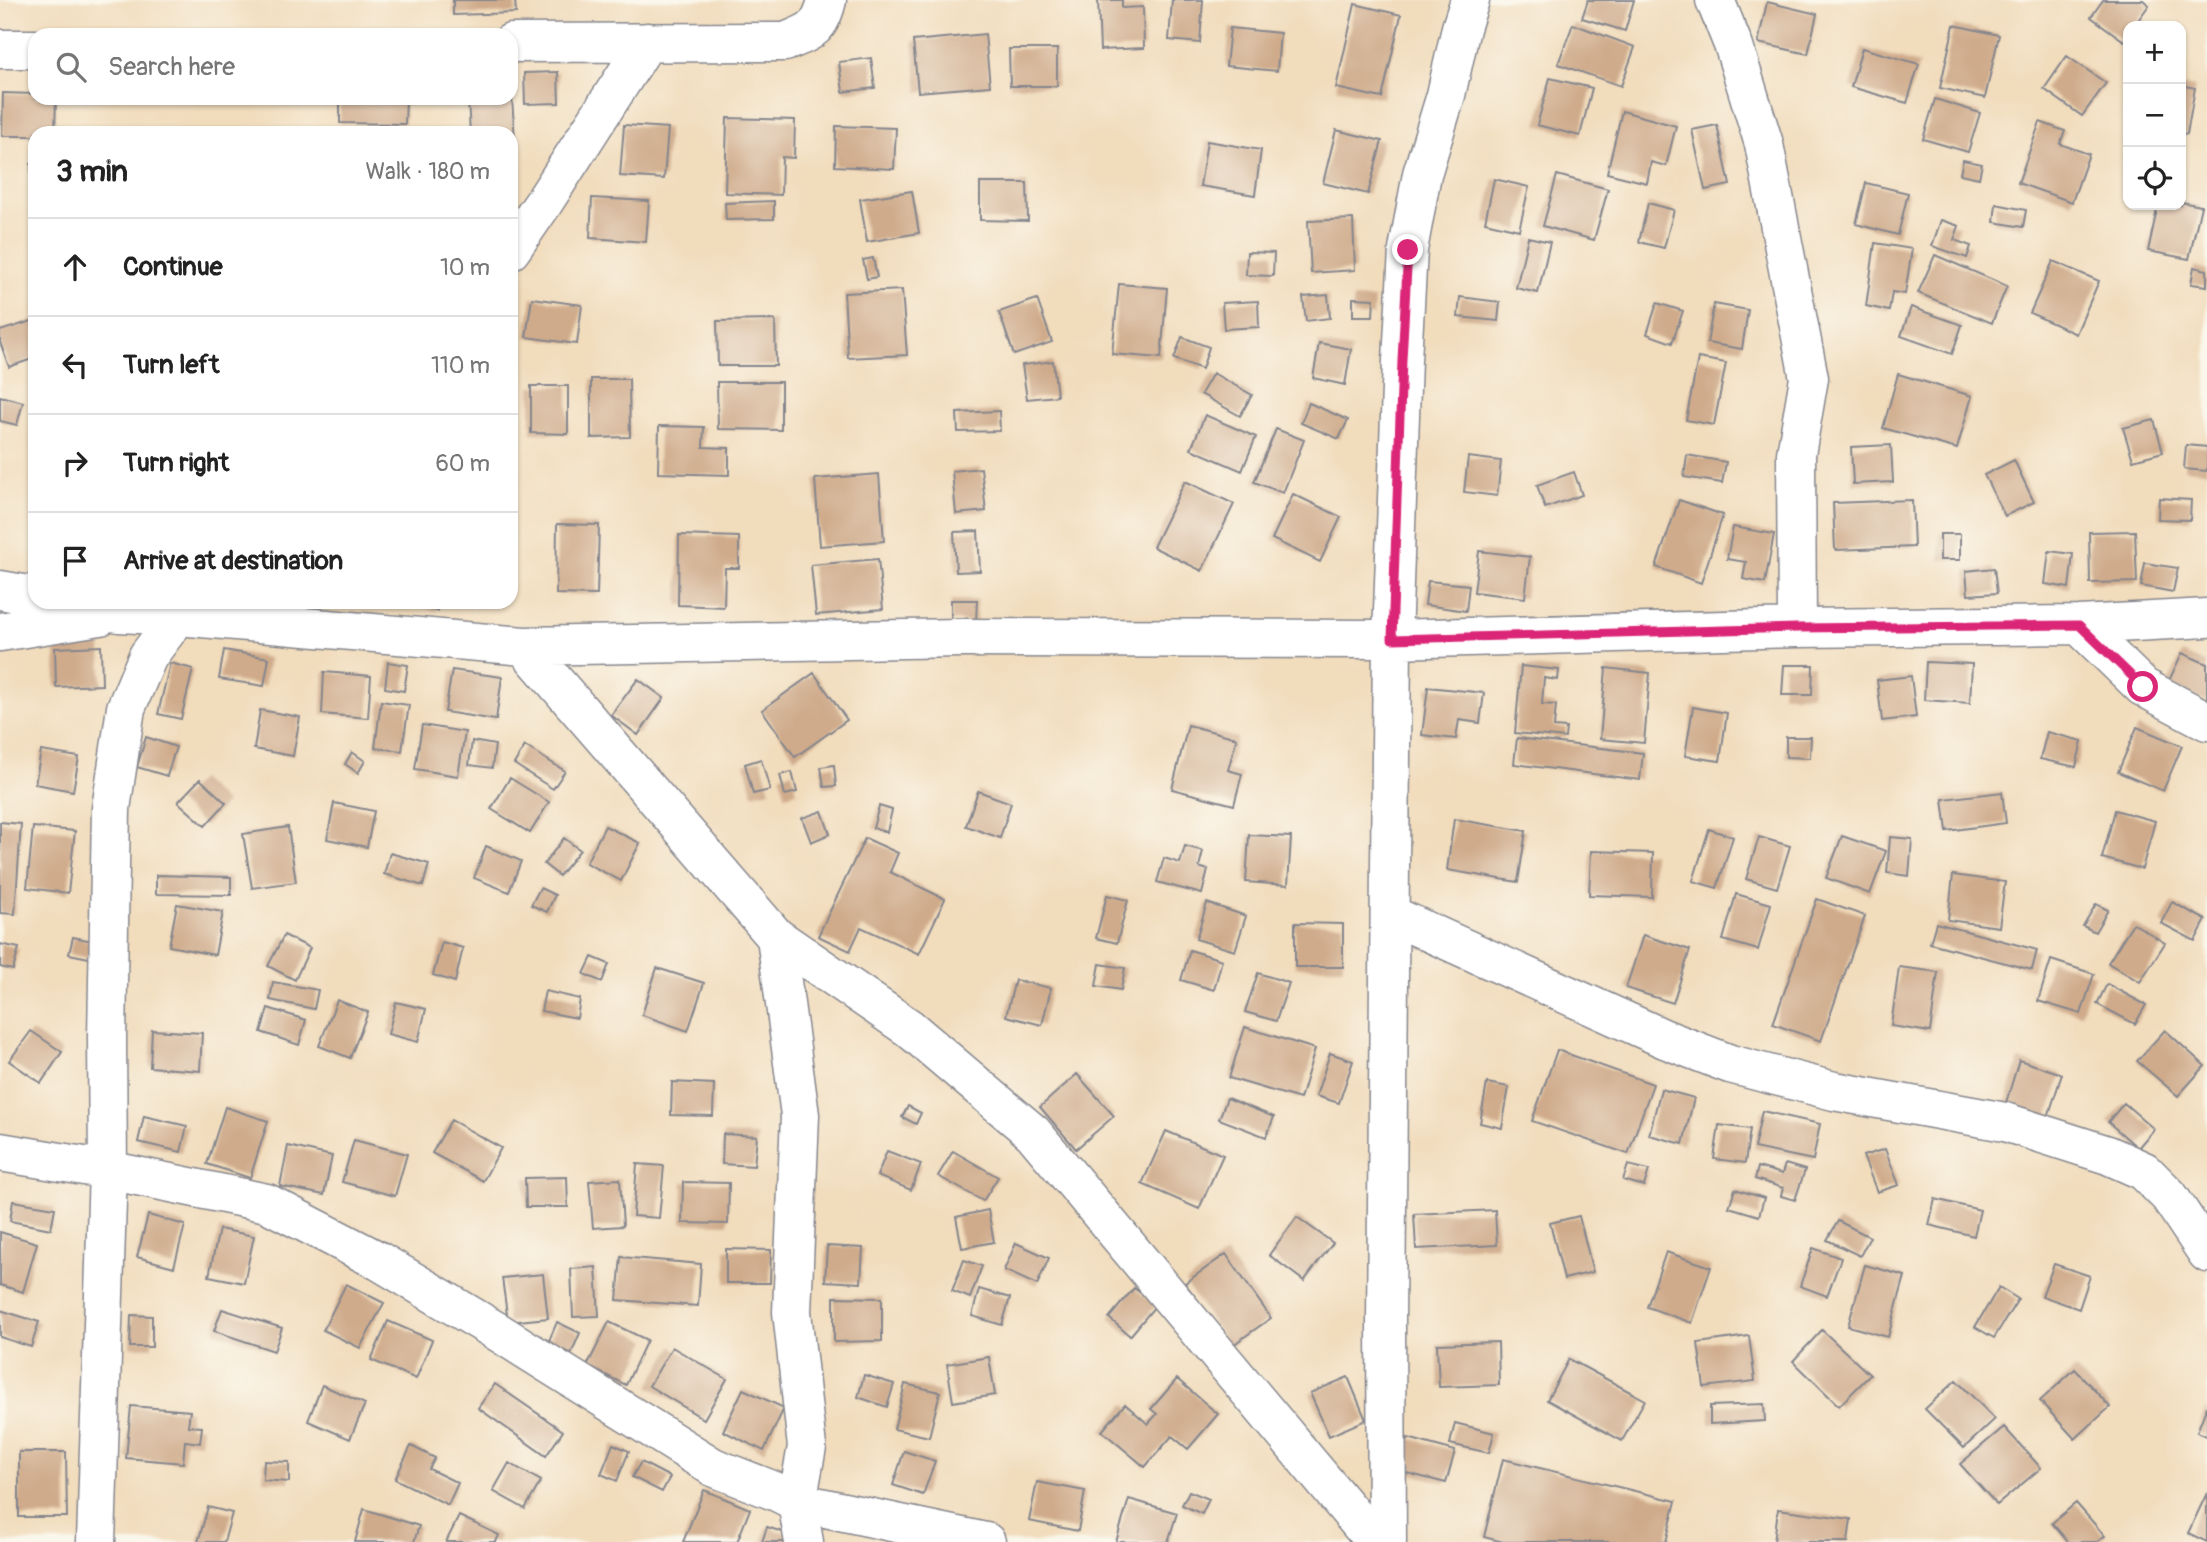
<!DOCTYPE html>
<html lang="en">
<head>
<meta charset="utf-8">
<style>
  :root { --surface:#fff; --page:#f2f2f2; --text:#222; --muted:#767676; --line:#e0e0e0 }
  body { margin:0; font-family:Pangolin,sans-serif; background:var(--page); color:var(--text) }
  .controls { position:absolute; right:21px; top:21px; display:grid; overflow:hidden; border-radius:14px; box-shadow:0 2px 5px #0004 }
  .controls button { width:63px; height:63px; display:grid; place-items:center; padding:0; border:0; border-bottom:2px solid var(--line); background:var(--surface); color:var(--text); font:35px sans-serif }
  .stop { position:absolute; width:21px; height:21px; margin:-16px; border:5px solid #db2777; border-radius:50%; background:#fff }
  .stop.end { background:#db2777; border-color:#fff; box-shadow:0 2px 7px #0008 }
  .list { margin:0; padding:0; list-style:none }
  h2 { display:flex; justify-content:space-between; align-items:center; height:91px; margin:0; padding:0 28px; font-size:30px }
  h2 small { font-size:23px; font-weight:400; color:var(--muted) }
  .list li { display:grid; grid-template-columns:46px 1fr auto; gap:21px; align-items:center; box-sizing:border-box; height:98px; padding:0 28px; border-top:2px solid var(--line) }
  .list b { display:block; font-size:26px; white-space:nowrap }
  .list em { font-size:23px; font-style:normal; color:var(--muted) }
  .icon { flex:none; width:38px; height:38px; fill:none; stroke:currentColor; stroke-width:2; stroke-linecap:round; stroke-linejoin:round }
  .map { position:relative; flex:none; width:2207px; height:1542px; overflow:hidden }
  .search { position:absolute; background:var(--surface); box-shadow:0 2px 5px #0004; left:28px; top:28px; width:490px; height:77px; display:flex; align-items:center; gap:18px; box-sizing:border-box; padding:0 24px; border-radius:21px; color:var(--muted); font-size:26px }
  .panel { position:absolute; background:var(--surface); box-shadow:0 2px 5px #0004; left:28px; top:126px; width:490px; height:483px; border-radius:21px }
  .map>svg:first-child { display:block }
</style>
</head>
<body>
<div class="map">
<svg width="2207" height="1542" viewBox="0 0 2207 1542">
  <rect width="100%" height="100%" fill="#fbf7ec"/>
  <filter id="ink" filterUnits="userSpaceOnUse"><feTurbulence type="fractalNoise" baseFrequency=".0143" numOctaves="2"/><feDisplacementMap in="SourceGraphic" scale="14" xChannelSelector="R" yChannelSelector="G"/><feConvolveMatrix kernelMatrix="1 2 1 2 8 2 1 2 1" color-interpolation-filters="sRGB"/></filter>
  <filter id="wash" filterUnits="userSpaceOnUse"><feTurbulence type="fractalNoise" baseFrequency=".00686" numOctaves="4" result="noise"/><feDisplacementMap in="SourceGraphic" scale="28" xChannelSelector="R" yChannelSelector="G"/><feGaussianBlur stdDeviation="1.57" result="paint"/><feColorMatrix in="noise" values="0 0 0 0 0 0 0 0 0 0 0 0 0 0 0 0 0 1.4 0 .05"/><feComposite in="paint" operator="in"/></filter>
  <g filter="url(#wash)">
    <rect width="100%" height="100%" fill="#f1dcbc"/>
    <g id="blocks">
      <path fill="#cfab8b" d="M453,0H515L516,13L453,15Z
        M1098,0H1122V8L1143,7L1144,48L1100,50Z
        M1172,0H1203L1200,43L1169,40Z
        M1588,0H1634L1625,31L1582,18Z
        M2103,0H2143L2149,5L2134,26H2128V34L2124,41L2091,17Z
        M1767,2L1817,14L1808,54L1758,43Z
        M1355,4L1401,15L1382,98L1336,88Z
        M1573,24L1635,47L1621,86L1558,64Z
        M1954,25L1999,35L1985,98L1940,88Z
        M1230,28L1280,33L1277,71L1226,66Z
        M985,34L990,86L918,92L913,41Z
        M1862,48L1919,64L1907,103L1851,87Z
        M1009,49H1057V86H1010Z
        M2067,56L2106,83L2082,116L2044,89Z
        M871,58L875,88L843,92L839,62Z
        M558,72L559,103L525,104L524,73Z
        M1550,78L1592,88L1580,136L1537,125Z
        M2181,85L2195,88L2187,134L2181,133Z
        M3,93L35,94V98H56L55,133H35V136H2Z
        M340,98H406L405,124L340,123Z
        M512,98L515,140H511V133H470L468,99Z
        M1935,99L1980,113L1968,152L1923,139Z
        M1622,111L1676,126L1666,166L1651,162L1647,183L1607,173Z
        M727,118L795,120L794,158L782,157L781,195L725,193Z
        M2040,122L2065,131L2060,144L2089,154L2072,202L2018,183Z
        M624,125L668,128L664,179L620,176Z
        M1717,125L1730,185L1705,190L1692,130Z
        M836,126L896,128L894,169L835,166Z
        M1336,130L1382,141L1368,194L1323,183Z
        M1207,141L1261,150L1255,195L1200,186Z
        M1963,160L1982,164L1979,178L1960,174Z
        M31,164H35V203H31Z
        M1557,175L1608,189L1594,240L1543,226Z
        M1494,179L1529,187L1519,230L1485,222Z
        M980,183H1027L1028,221L980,220Z
        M1866,183L1908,193L1898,235L1856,224Z
        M912,191L919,233L867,242L860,199Z
        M592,198L649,201L646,242L590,238Z
        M774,201V219L726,220L725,203Z
        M2181,202L2201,206L2189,259L2148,251L2158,205H2181Z
        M1648,203L1674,210L1664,248L1639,242Z
        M1996,204L2026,210L2023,227L1994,222Z
        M1353,219L1355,270L1311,273L1308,221Z
        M1941,220L1959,226L1954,240L1971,246L1967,258L1932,246Z
        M1528,237L1550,242L1538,293L1516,288Z
        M1875,243L1912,249L1905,294L1892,292L1889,311L1866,306Z
        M1247,252L1274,253L1273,276L1246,275Z
        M1935,255L2007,286L1992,323L1918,293Z
        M873,258L877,277L867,279L863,260Z
        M2053,261L2099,281L2076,334L2030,313Z
        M2194,267L2207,270V286L2191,284Z
        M1119,284L1167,288L1161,358L1112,354Z
        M902,290L907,355L848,358L844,293Z
        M1328,295L1330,318L1306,321L1303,297Z
        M1460,297L1500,302L1498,321L1458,317Z
        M532,298L582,305L577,344L526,337Z
        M1353,298L1374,299L1373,316H1353Z
        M1037,299L1052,342L1014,355L999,312Z
        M1258,301L1259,327L1224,329L1222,303Z
        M1657,303L1683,311L1672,343L1647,334Z
        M1714,304L1748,310L1742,349L1707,343Z
        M1911,307L1962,325L1952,354L1901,336Z
        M35,320V358L9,367L0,342V331Z
        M775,320L776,366H718L717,321Z
        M1182,337L1209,347L1202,369L1174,359Z
        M1319,343L1351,349L1345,385L1313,378Z
        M1698,358L1726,363L1714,425L1686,420Z
        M1053,361L1057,396L1027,399L1022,365Z
        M1213,373L1252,395L1240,416L1201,394Z
        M1898,374L1972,396L1957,449L1883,428Z
        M591,379H629L630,437L591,438Z
        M717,382H781V430L718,429Z
        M531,386H568V434L531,433Z
        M0,396L23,402L17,425L0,421Z
        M1309,403L1348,420L1339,439L1301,423Z
        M999,411L1000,431L958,432L957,413Z
        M1205,415L1256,437L1242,471L1191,449Z
        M2154,420L2163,452L2133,460L2123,428Z
        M659,426L704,427L703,447L729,448V475L658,473Z
        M1276,429L1304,440L1283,493L1254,482Z
        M1891,445L1893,482L1853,484L1851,447Z
        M2186,445L2207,447V471L2184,469Z
        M1687,455L1726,462L1722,483L1684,477Z
        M1468,457L1501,461L1497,496L1464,492Z
        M2014,460L2034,502L2005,516L1984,475Z
        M981,468L986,511L956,514L952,471Z
        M1574,472L1582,495L1545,508L1537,485Z
        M879,474L884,541L820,546L815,479Z
        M1185,481L1234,504L1202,571L1153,547Z
        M1293,494L1341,517L1320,562L1272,539Z
        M2159,498L2191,500L2190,520L2158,519Z
        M1679,500L1723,515L1701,583L1656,567Z
        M1912,500L1914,547L1835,550L1833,503Z
        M557,524L599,525L597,595L556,594Z
        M1733,527L1774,534L1765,583L1743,579L1746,562L1727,559Z
        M978,531L980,571L956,572L954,532Z
        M2135,531L2137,582L2090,583L2089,532Z
        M1940,534H1960V560H1940Z
        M679,535L739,537V568H725L724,607L678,605Z
        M1479,551L1530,557L1525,598L1474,592Z
        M2049,551L2073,554L2069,588L2045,584Z
        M878,559L883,609L816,615L811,565Z
        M2145,563L2178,568L2173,592L2141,586Z
        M1994,568L1997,593L1968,595L1966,571Z
        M1428,581L1469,585L1466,611L1425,605Z
        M951,600H977L976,622L951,621Z
        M401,602H438L437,611Z
        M101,646L102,685L56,687L55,648Z
        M224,650L269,658L264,686L219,679Z
        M2182,653L2207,664V702L2167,685Z
        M388,662L408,665L404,691L385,688Z
        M1926,662L1972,664L1970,703L1924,700Z
        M170,663L193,669L181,719L158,714Z
        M1784,665H1813L1812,695H1782Z
        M1521,666L1559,670L1558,680L1544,678L1542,704L1556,705L1554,727L1566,728L1565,738L1515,733Z
        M1606,668L1650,673L1644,743L1600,739Z
        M452,670L502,677L496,720L445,712Z
        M324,672L371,676L368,718L322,714Z
        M814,673L847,720L795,757L762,710Z
        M1911,676L1916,717L1882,721L1877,680Z
        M638,679L664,698L638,735L611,715Z
        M1428,687L1484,693L1480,723L1459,720L1456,739L1422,735Z
        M381,701L409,705L402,751L375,748Z
        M1693,707L1727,713L1720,761L1685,756Z
        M260,710L300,717L293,756L254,749Z
        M422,725L465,732L458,776L415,769Z
        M1188,725L1237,738L1228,770L1242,774L1234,805L1172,789Z
        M2137,727L2182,746L2163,791L2118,772Z
        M2047,732L2082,741L2076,767L2040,759Z
        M146,737L176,747L167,776L137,767Z
        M1786,737H1811L1810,758L1786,757Z
        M1517,738L1643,753L1640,780L1514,764Z
        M472,741L495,745L492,768L469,765Z
        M525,746L565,771L553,789L514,764Z
        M41,751L79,757L73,791L35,784Z
        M352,752L365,761L358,773L345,764Z
        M761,759L770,790L753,794L745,764Z
        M834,765L836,786L824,787L821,767Z
        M792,772L797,792L785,795L780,775Z
        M510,778L549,802L530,833L491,809Z
        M200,779L226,803L205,826L178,802Z
        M978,791L1011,803L1000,838L966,826Z
        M2002,792L2006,823L1947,831L1943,799Z
        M334,803L374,811L367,847L327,839Z
        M879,806L892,810L887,832L873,828Z
        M2115,810L2155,821L2142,869L2102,858Z
        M822,811L830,834L811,842L802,818Z
        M1454,819L1526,831L1518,882L1447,870Z
        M0,822L21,824L15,914L0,913Z
        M605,826L640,843L621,881L586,863Z
        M33,827L75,831L68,893L27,888Z
        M288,827L296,882L252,888L243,834Z
        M1709,829L1733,837L1717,888L1693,881Z
        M1249,835L1291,837L1288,885L1246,882Z
        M1842,836L1886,851L1870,894L1826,878Z
        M1759,837L1790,846L1777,888L1746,879Z
        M1890,837L1912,839L1909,876L1887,873Z
        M564,838L580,850L559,876L544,864Z
        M865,838L898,853L890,872L945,899L919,954L861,927L850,951L818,936Z
        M486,846L521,861L509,892L474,878Z
        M1185,846L1203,851L1199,867L1208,870L1202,894L1157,882L1164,858L1180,863Z
        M1591,851L1653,853L1652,897L1589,895Z
        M390,853L429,864L423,886L384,874Z
        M156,875L231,877V895L156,894Z
        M1953,875L2005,882L1999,927L1948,920Z
        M540,888L555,895L547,912L531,905Z
        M1736,894L1771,904L1758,950L1723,940Z
        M1107,895L1128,900L1117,943L1096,938Z
        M1817,899L1865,916L1821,1041L1773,1024Z
        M2172,902L2206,920L2195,941L2161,923Z
        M1207,903L1246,916L1235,951L1196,939Z
        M177,904L223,912L215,955L169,946Z
        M2096,904L2108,910L2095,932L2083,926Z
        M1295,923L1343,924V967H1295Z
        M1936,923L2037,950L2032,970L1930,943Z
        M2133,923L2165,943L2140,982L2108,963Z
        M284,935L310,948L295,980L268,966Z
        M1643,935L1690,950L1673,1003L1626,988Z
        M73,937L93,941L89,958L69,954Z
        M442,942L463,948L455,982L433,975Z
        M0,944L19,948L13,970L0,967Z
        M1190,950L1222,960L1214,990L1181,980Z
        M592,957L609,964L602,982L584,974Z
        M2051,960L2094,974L2081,1014L2038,1001Z
        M1100,964L1125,968L1121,990L1096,986Z
        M1899,967L1938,972L1930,1032L1891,1026Z
        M657,968L704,983L688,1031L642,1015Z
        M1258,973L1289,983L1276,1021L1245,1012Z
        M1015,980L1051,988L1042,1025L1006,1016Z
        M273,982L318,990L314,1009L270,1000Z
        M2107,984L2146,1005L2135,1024L2097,1004Z
        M545,991L580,999L577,1018L541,1011Z
        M337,1000L368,1012L350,1058L319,1046Z
        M396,1002L426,1009L418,1042L388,1034Z
        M268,1008L306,1020L299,1045L261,1032Z
        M1245,1027L1315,1049L1300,1099L1229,1078Z
        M152,1030L202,1033L200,1071L150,1067Z
        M2165,1030L2205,1066L2178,1096L2137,1061Z
        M31,1031L62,1052L41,1083L9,1061Z
        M1557,1050L1653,1084L1628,1154L1532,1121Z
        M1330,1053L1353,1061L1339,1103L1316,1096Z
        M2019,1060L2062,1074L2047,1120L2005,1106Z
        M1077,1074L1114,1116L1076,1149L1040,1107Z
        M672,1082L714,1084L713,1116L671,1115Z
        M1487,1083L1509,1087L1502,1128L1480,1123Z
        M1661,1089L1694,1098L1683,1144L1649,1135Z
        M1227,1098L1274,1117L1266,1137L1219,1119Z
        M2124,1103L2154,1129L2138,1148L2108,1122Z
        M908,1106L921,1113L916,1124L902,1117Z
        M225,1107L268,1121L250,1178L207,1164Z
        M1762,1111L1820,1124L1813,1160L1754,1148Z
        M144,1116L187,1126L181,1152L138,1142Z
        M451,1120L501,1148L483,1181L432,1153Z
        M1719,1125L1750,1129L1745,1163L1714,1159Z
        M1166,1131L1223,1155L1199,1209L1142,1184Z
        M723,1134L757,1136L754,1166L722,1164Z
        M354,1140L407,1154L395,1196L342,1182Z
        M288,1146L332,1156L324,1195L280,1186Z
        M1885,1149L1899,1185L1877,1192L1863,1156Z
        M887,1151L921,1164L911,1190L877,1176Z
        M953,1151L998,1177L983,1201L938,1176Z
        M637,1164L664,1166L659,1218L633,1216Z
        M1785,1164L1805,1170L1795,1200L1781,1196L1783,1188L1755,1179L1758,1167L1782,1174Z
        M1628,1165L1649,1170L1644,1186L1623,1180Z
        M567,1177L568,1207H526L525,1178Z
        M620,1179L623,1226L593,1228L589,1181Z
        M683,1182L729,1183L728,1224L682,1223Z
        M1735,1189L1764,1198L1759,1216L1729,1207Z
        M1935,1199L1980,1210L1974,1236L1929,1225Z
        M13,1201L55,1208L51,1229L10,1221Z
        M988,1210L994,1242L962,1248L956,1217Z
        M1495,1210L1497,1245L1416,1249L1414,1214Z
        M148,1215L185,1225L174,1267L137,1257Z
        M1579,1216L1593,1272L1564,1279L1550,1223Z
        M1297,1217L1333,1243L1304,1281L1269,1255Z
        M1838,1221L1870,1237L1860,1256L1827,1240Z
        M219,1229L254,1236L244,1283L209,1276Z
        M0,1232L37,1243L23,1292L0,1285Z
        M1016,1243L1049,1258L1037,1285L1004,1270Z
        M827,1246L863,1248L861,1283L825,1281Z
        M1813,1248L1841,1258L1827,1296L1800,1286Z
        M726,1249L771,1250L770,1283H726Z
        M1666,1252L1711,1267L1692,1323L1647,1307Z
        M1226,1254L1271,1318L1230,1347L1185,1283Z
        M621,1257L701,1264L698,1306L617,1300Z
        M964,1260L982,1266L970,1298L952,1291Z
        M2054,1264L2090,1276L2079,1309L2042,1296Z
        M1865,1265L1905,1276L1888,1337L1848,1326Z
        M596,1267L599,1316L573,1317L571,1269Z
        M543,1274L548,1318L508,1322L502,1278Z
        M346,1284L384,1303L360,1348L323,1330Z
        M1999,1287L2018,1299L1994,1338L1975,1327Z
        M1134,1288L1156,1305L1130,1336L1109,1318Z
        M979,1289L1010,1298L1002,1325L972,1316Z
        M834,1297L882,1298V1341L834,1342Z
        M222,1309L282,1328L274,1351L214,1331Z
        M0,1310L39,1322L31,1347L0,1337Z
        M131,1315L152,1316V1347H130Z
        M388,1321L432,1340L416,1379L371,1360Z
        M557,1322L580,1333L571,1354L548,1343Z
        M609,1322L647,1340L626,1385L587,1366Z
        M1822,1330L1870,1375L1839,1406L1793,1361Z
        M1749,1336L1755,1381L1704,1387L1698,1343Z
        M1498,1342L1499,1385L1439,1387L1437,1344Z
        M672,1347L727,1379L704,1419L649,1386Z
        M989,1357L995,1395L953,1402L947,1364Z
        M1569,1359L1645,1400L1622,1441L1547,1400Z
        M2075,1369L2110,1407L2075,1439L2040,1401Z
        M864,1375L894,1384L887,1407L858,1397Z
        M1348,1377L1366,1420L1329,1436L1310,1393Z
        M1177,1379L1218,1414L1188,1449L1172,1436L1145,1467L1102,1431L1125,1404L1148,1424L1157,1414L1151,1409Z
        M1956,1380L1995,1419L1964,1448L1925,1409Z
        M495,1384L563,1431L546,1456L478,1408Z
        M905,1384L940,1392L929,1437L894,1429Z
        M322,1385L365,1404L350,1439L308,1421Z
        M743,1389L784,1408L764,1451L723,1431Z
        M1764,1404L1765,1421L1710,1424V1406Z
        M131,1406L190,1411L188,1426L202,1427L200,1443L185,1441L183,1463L126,1458Z
        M2207,1406V1436L2197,1432Z
        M1455,1423L1494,1433L1489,1453L1450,1444Z
        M2004,1427L2041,1468L1997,1505L1960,1464Z
        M1408,1438L1455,1451L1446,1483L1399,1471Z
        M613,1444L629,1451L617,1481L601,1474Z
        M411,1446L435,1458L429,1469L458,1483L448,1505L395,1479Z
        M904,1451L935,1461L923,1495L893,1485Z
        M19,1452H66L67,1517H19Z
        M1503,1459L1676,1501L1666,1542H1503L1484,1537Z
        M264,1461L289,1462V1482L263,1480Z
        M641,1462L670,1477L662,1492L632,1477Z
        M509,1463L541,1481L525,1509L493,1491Z
        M1037,1482L1085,1491L1078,1531L1029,1521Z
        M704,1490L750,1509L737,1542H683Z
        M1189,1491L1209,1499L1202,1514L1182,1505Z
        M2207,1493V1542L2188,1533Z
        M1129,1499L1177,1513L1168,1542H1116Z
        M2076,1503L2105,1536L2097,1542H2068L2052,1523Z
        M208,1507L232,1513L224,1542H198Z
        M364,1509L419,1526L414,1542H355Z
        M1778,1509L1851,1519L1848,1542H1774Z
        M459,1516L499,1535L496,1542H446Z
        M767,1527L801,1538L799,1542H762Z"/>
    </g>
  </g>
  <g filter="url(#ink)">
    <use href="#blocks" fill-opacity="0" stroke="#86868d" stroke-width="2"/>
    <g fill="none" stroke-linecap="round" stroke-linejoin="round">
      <g stroke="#86868d" stroke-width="41">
        <path id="street" d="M1715,0L1734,47L1764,144L1809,378L1796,454L1797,628
          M511,43L785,42C810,32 820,30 827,0
          M0,49H35
          M511,250L544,202L647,42
          M0,590L35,596
          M64,602L119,613L178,616L524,646L961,638L1392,639L1797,628L2079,625L2207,618
          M2079,625L2143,687L2207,721
          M0,632L100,616
          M524,646L776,937L909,1028L1033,1133L1375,1542
          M1391,915L1665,1039L1730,1064L1834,1091L2005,1122L2108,1155L2144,1171L2169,1196L2207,1253
          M776,937L800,1115L792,1312L807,1447L797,1502L804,1542
          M0,1152L108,1170L267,1203L379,1261L498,1332L713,1467L777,1492L797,1502L986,1542
          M96,1542L108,1170L107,1039L111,809L126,708L148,656L178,616L192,603
          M1387,1542L1386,1320L1392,639L1402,360L1408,250L1422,174L1446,95L1461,28L1470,0"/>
      </g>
      <use href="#street" stroke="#fff" stroke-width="38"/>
    </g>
  </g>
  <g fill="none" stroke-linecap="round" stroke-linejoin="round" filter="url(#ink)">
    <path stroke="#db2777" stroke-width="9" d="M1408,250L1402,360L1392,639L1797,628L2079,625L2143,687"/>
  </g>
</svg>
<div class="controls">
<button>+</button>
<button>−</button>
<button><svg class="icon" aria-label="locate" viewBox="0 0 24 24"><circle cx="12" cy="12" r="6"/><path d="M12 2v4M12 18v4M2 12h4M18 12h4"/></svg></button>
</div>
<div class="stop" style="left:2143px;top:687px"></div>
<div class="stop end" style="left:1408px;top:250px"></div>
<div class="search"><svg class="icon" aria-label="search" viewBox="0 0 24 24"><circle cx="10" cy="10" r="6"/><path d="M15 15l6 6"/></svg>Search here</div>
<section class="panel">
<h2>3 min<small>Walk · 180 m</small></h2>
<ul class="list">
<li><svg class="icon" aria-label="ahead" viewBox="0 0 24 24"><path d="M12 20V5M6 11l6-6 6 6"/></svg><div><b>Continue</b></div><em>10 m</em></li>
<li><svg class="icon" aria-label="left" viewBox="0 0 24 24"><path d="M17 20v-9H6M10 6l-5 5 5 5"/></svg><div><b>Turn left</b></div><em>110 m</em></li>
<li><svg class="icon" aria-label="right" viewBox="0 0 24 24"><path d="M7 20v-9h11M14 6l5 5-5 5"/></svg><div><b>Turn right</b></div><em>60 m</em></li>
<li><svg class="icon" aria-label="arrive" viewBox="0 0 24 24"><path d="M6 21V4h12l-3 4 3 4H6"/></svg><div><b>Arrive at destination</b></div></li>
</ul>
</section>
</div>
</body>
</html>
